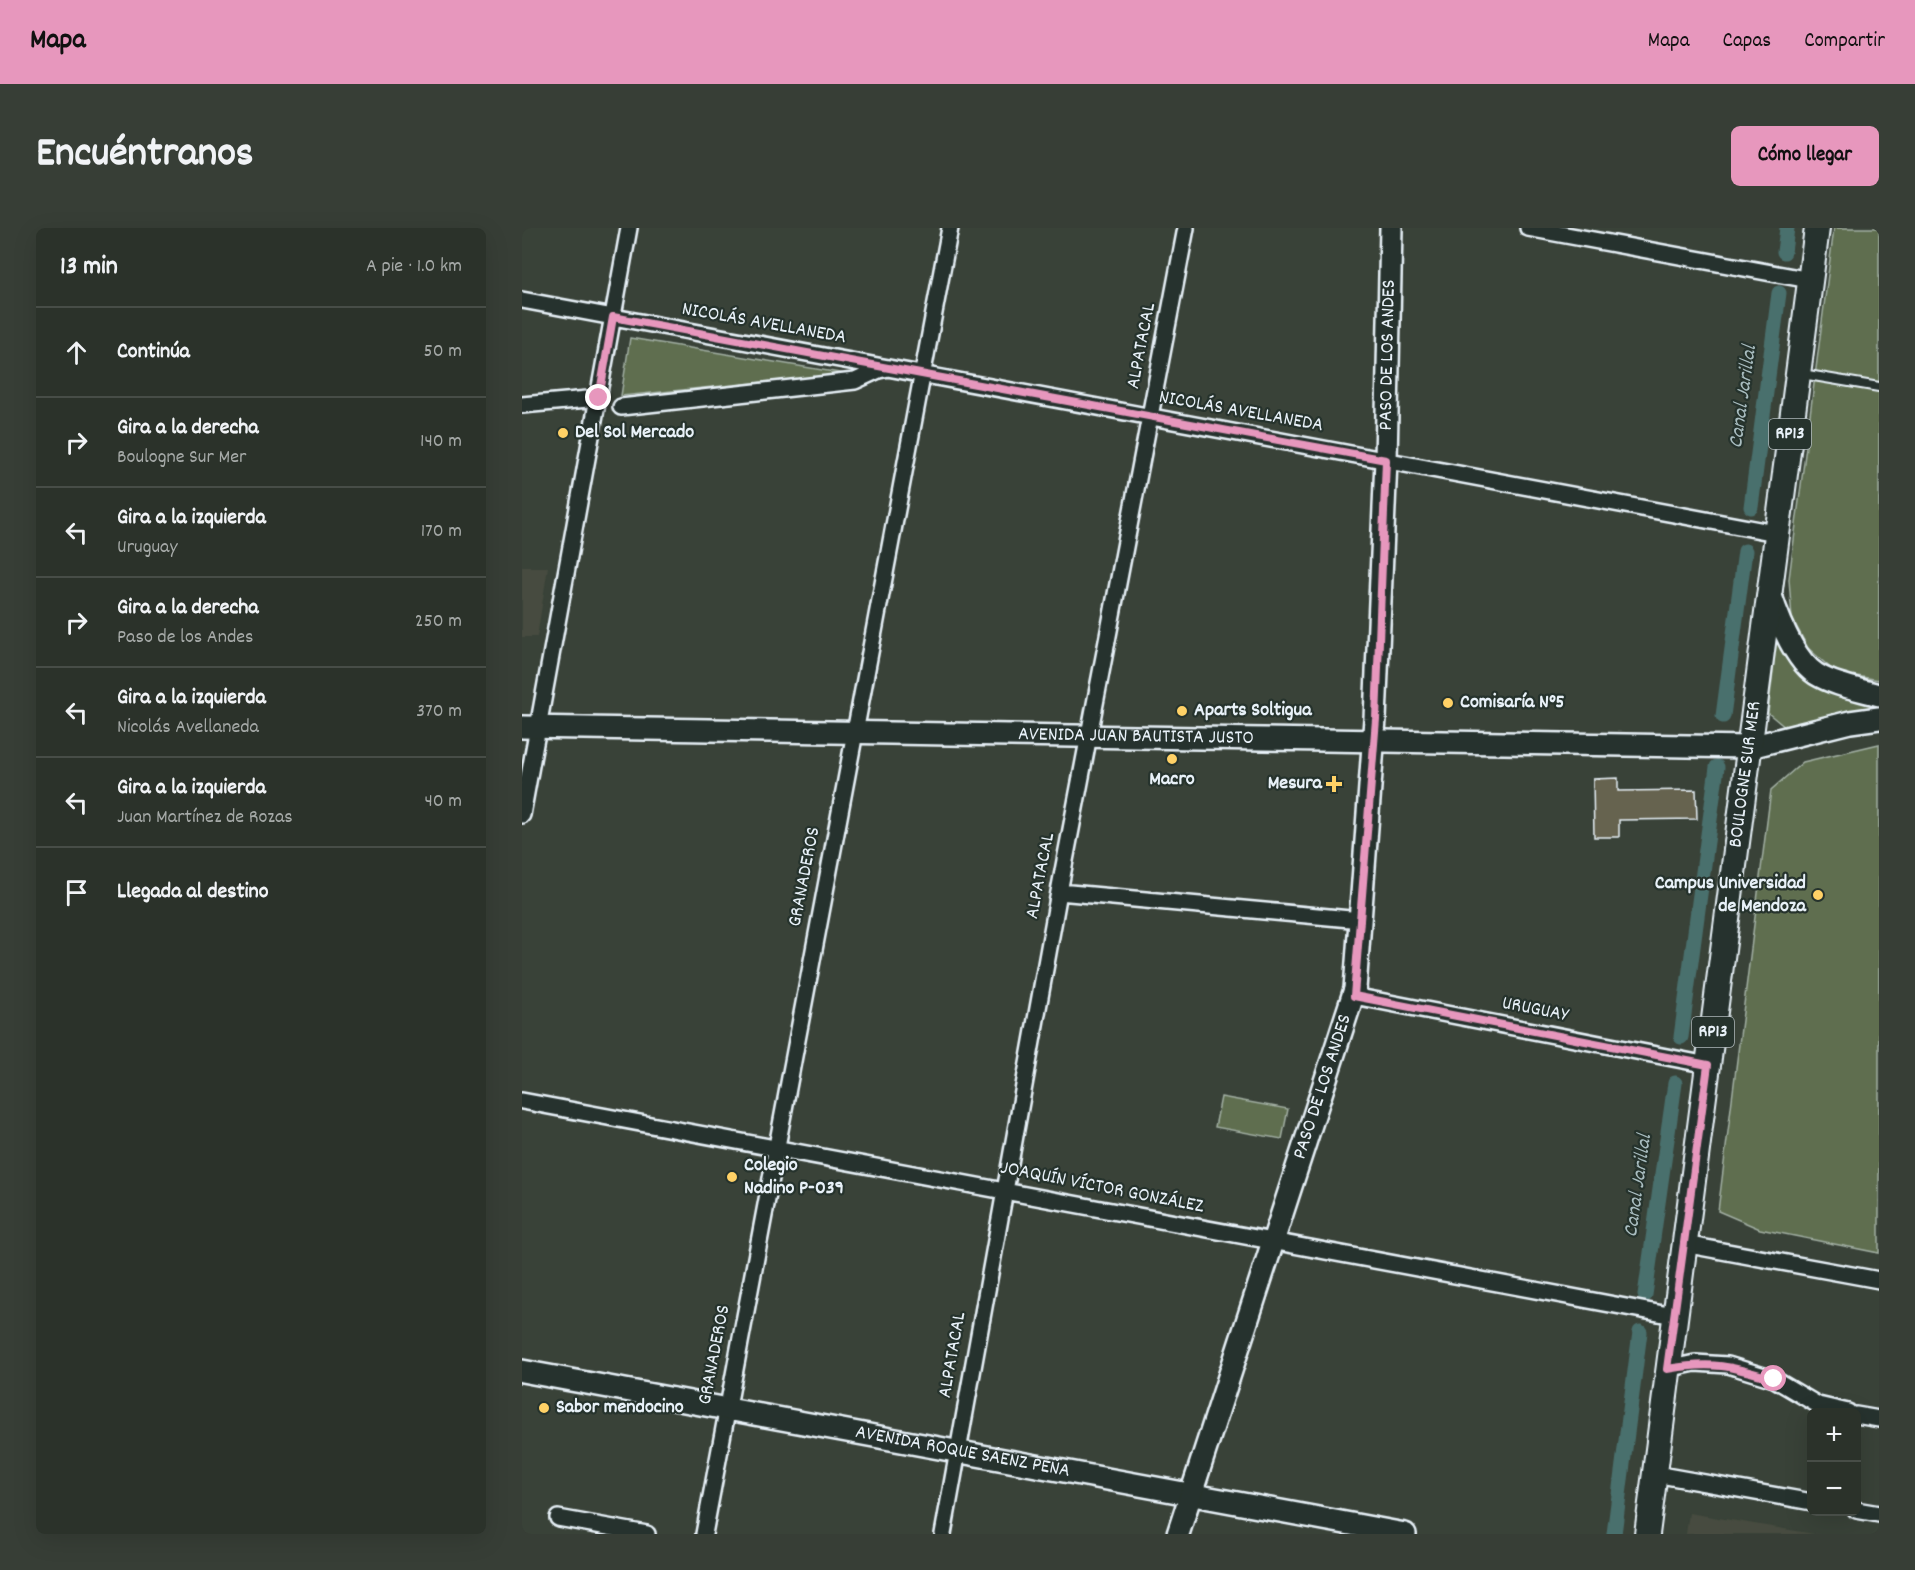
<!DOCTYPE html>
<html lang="es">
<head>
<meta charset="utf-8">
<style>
  :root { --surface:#2b322a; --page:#373e36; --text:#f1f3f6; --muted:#a6aaa8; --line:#474d47; --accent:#e797bd }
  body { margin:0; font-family:Dekko,sans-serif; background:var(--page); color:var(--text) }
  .controls { position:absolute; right:18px; bottom:18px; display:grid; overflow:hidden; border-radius:9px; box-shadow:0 6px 24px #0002 }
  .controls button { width:54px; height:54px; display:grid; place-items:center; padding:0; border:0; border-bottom:2px solid var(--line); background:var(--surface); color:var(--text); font:30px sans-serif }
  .stop { position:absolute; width:18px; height:18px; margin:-14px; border:4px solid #e797bd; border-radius:50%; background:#fff }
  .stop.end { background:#e797bd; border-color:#fff; box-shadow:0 2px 6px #0008 }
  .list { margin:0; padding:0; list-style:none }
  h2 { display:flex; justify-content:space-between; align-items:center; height:78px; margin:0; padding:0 24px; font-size:26px }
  h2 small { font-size:20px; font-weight:400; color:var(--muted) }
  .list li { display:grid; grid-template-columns:39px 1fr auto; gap:18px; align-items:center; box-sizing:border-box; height:90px; padding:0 24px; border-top:2px solid var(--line) }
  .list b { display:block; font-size:22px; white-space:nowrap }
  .list p { margin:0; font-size:20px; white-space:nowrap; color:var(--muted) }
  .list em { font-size:20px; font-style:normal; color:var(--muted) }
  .icon { flex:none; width:33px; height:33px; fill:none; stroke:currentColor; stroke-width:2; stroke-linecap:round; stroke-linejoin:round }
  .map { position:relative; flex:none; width:1357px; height:1306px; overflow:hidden; border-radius:9px }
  header { display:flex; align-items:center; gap:36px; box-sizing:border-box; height:84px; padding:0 30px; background:var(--accent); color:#111 }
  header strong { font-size:28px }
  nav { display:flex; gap:33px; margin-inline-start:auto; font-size:21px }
  .intro { display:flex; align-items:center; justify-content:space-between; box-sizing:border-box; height:144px; padding:0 36px }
  h1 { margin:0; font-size:42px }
  .button { padding:15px 27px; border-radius:9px; background:var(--accent); color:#111; font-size:21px; font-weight:700 }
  main { display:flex; gap:36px; padding:0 36px }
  aside { flex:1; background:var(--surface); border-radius:9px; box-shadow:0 6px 24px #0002 }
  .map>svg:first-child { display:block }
</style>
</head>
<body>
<header>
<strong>Mapa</strong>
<nav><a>Mapa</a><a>Capas</a><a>Compartir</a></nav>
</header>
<div class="intro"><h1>Encuéntranos</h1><a class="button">Cómo llegar</a></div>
<main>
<aside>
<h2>13 min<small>A pie · 1.0 km</small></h2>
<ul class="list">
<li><svg class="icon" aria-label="ahead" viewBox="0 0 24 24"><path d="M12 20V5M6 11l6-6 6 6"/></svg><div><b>Continúa</b></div><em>50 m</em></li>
<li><svg class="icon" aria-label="right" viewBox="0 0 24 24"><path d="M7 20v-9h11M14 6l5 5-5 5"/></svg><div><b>Gira a la derecha</b><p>Boulogne Sur Mer</p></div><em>140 m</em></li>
<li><svg class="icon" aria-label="left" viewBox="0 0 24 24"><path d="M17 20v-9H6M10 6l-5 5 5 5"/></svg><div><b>Gira a la izquierda</b><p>Uruguay</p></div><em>170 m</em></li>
<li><svg class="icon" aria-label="right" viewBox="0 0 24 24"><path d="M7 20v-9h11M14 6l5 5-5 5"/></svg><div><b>Gira a la derecha</b><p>Paso de los Andes</p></div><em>250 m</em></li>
<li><svg class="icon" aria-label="left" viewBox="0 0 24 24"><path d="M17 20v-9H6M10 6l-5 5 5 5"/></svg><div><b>Gira a la izquierda</b><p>Nicolás Avellaneda</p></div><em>370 m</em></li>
<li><svg class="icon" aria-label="left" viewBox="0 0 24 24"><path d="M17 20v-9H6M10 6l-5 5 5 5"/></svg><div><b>Gira a la izquierda</b><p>Juan Martínez de Rozas</p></div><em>40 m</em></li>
<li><svg class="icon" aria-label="arrive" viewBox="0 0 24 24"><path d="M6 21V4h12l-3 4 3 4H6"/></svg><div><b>Llegada al destino</b></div></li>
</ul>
</aside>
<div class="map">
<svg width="1357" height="1306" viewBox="0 0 1357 1306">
  <rect width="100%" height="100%" fill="#394238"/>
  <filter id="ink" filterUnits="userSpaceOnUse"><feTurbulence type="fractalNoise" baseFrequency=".0167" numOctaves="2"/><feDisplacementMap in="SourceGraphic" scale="12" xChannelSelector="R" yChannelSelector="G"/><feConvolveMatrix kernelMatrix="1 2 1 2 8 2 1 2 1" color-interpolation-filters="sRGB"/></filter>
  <g filter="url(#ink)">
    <path fill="#464c3f" d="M0,339H26L15,409H0Z
      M1167,1285L1292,1306H1164Z"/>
    <path fill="#5e6e50" stroke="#a3b0a4" stroke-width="1.5" d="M1312,0H1357V452L1313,444L1286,420L1270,390L1267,351Z
      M108,110L324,146L99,168Z
      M1255,410L1357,473V486L1264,500L1246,485Z
      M1357,516V1025L1238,1001L1196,983L1249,562L1281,534Z
      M699,869L766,881L760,911L693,899Z"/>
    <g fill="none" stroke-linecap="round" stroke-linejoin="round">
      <path stroke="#4a6f6d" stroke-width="15" d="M1262,24L1265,0
        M1229,279L1257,65
        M1201,488L1223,323
        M1159,809L1195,539
        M1123,1067L1153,855
        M1092,1306L1118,1104"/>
    </g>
    <path fill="#666450" stroke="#e8f1f8" stroke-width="1.5" d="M1096,550V563L1174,562L1175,591L1097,592V609H1072L1071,551Z"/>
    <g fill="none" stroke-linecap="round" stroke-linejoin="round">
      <g stroke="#e8f1f8" stroke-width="12">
        <path id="lane" d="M1280,146L1357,159"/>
      </g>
      <g stroke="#e8f1f8" stroke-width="20">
        <path id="street" d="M1006,0L1288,52
          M0,72L1254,305
          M0,177L77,170
          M99,179L333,153L357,142L367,140
          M0,587L107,0
          M537,664L839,692
          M832,768L1186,837
          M0,873L1152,1088
          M1162,1016L1357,1052
          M1145,1141L1173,1135L1206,1137L1252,1151L1296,1177L1326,1184
          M1334,1187L1357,1191
          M1133,1246L1290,1274
          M1334,1282L1357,1286
          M36,1290L125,1306
          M182,1306L428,0
          M421,1306L537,664L664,0"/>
      </g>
      <g stroke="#e8f1f8" stroke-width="26">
        <g id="secondary">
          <path d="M1248,365C1256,389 1272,432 1294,446C1312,457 1336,461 1357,467"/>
          <path id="s1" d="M0,499L1228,519L1328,494L1357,490"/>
          <path id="s2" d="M0,1143L883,1306"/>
          <path id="s3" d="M656,1306L833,761L853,491L864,232L869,0"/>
        </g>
      </g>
      <g stroke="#e8f1f8" stroke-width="28">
        <g id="primary">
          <path id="s4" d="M1125,1306L1295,0"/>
        </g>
      </g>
      <use href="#lane" stroke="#26332d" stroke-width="8"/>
      <use href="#street" stroke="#26332d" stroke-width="15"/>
      <use href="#secondary" stroke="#26332d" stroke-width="21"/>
      <use href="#primary" stroke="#26332d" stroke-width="24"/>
    </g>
  </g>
  <g fill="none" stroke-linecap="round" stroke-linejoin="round" filter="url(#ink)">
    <path stroke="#e797bd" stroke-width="8" d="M77,170L91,89L864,232L854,491L832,768L1186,837L1145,1141C1191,1133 1209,1138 1252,1151"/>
  </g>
  <g fill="#ffd166" stroke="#26332d" stroke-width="2">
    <circle cx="41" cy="205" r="6"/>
    <circle cx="926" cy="475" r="6"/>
    <circle cx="660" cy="483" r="6"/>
    <circle cx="650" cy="531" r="6"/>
    <path d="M809 547h6v6h6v6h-6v6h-6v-6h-6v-6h6z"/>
    <circle cx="1296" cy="667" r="6"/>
    <circle cx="210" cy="949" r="6"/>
    <circle cx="22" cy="1180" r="6"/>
  </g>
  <g text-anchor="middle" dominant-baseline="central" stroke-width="4.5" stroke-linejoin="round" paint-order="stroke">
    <g fill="#26332d" stroke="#aeb8bb" stroke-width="1.5">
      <rect x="1247" y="191" width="42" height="30" rx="4.5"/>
      <rect x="1170" y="789" width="42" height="30" rx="4.5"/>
    </g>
    <g font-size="18" font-weight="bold" fill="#e8f1f8">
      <text x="1268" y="206">RP13</text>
      <text x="1191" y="804">RP13</text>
    </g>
    <g font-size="20" fill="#e8f1f8" stroke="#26332d">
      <text transform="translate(242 96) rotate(10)">NICOLÁS AVELLANEDA</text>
      <text transform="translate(620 118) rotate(-79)">ALPATACAL</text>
      <text stroke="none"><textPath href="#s3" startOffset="1208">PASO DE LOS ANDES</textPath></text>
      <text transform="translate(719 184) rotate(10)">NICOLÁS AVELLANEDA</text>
      <text stroke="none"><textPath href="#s1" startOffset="614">AVENIDA JUAN BAUTISTA JUSTO</textPath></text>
      <text stroke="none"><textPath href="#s4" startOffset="766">BOULOGNE SUR MER</textPath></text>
      <text transform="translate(519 648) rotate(-79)">ALPATACAL</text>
      <text transform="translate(283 649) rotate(-79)">GRANADEROS</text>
      <text transform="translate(1013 782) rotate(11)">URUGUAY</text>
      <text stroke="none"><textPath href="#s3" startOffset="470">PASO DE LOS ANDES</textPath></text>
      <text transform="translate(580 960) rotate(11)">JOAQUÍN VÍCTOR GONZÁLEZ</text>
      <text transform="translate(193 1127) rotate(-79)">GRANADEROS</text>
      <text transform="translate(431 1127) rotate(-80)">ALPATACAL</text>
      <text stroke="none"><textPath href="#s2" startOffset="448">AVENIDA ROQUE SÁENZ PEÑA</textPath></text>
    </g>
    <g font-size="20" font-weight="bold" fill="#e8f1f8" stroke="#26332d" text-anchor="start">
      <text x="53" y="205">Del Sol Mercado</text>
      <text x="938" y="475">Comisaría N°5</text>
      <text x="672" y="483">Aparts Soltigua</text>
      <text x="650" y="552" text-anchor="middle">Macro</text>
      <text x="800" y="556" text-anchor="end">Mesura</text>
      <text x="1284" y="656" text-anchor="end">Campus Universidad<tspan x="1284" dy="23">de Mendoza</tspan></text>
      <text x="222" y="938">Colegio<tspan x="222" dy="23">Nadino P-039</tspan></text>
      <text x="34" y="1180">Sabor mendocino</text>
    </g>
    <g font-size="21" font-style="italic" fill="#a9bdc0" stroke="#26332d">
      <text transform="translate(1222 169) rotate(-82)">Canal Jarillal</text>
      <text transform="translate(1117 958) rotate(-82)">Canal Jarillal</text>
    </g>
  </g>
</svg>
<div class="controls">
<button>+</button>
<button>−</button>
</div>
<div class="stop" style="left:1252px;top:1151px"></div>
<div class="stop end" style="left:77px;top:170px"></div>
</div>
</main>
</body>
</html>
